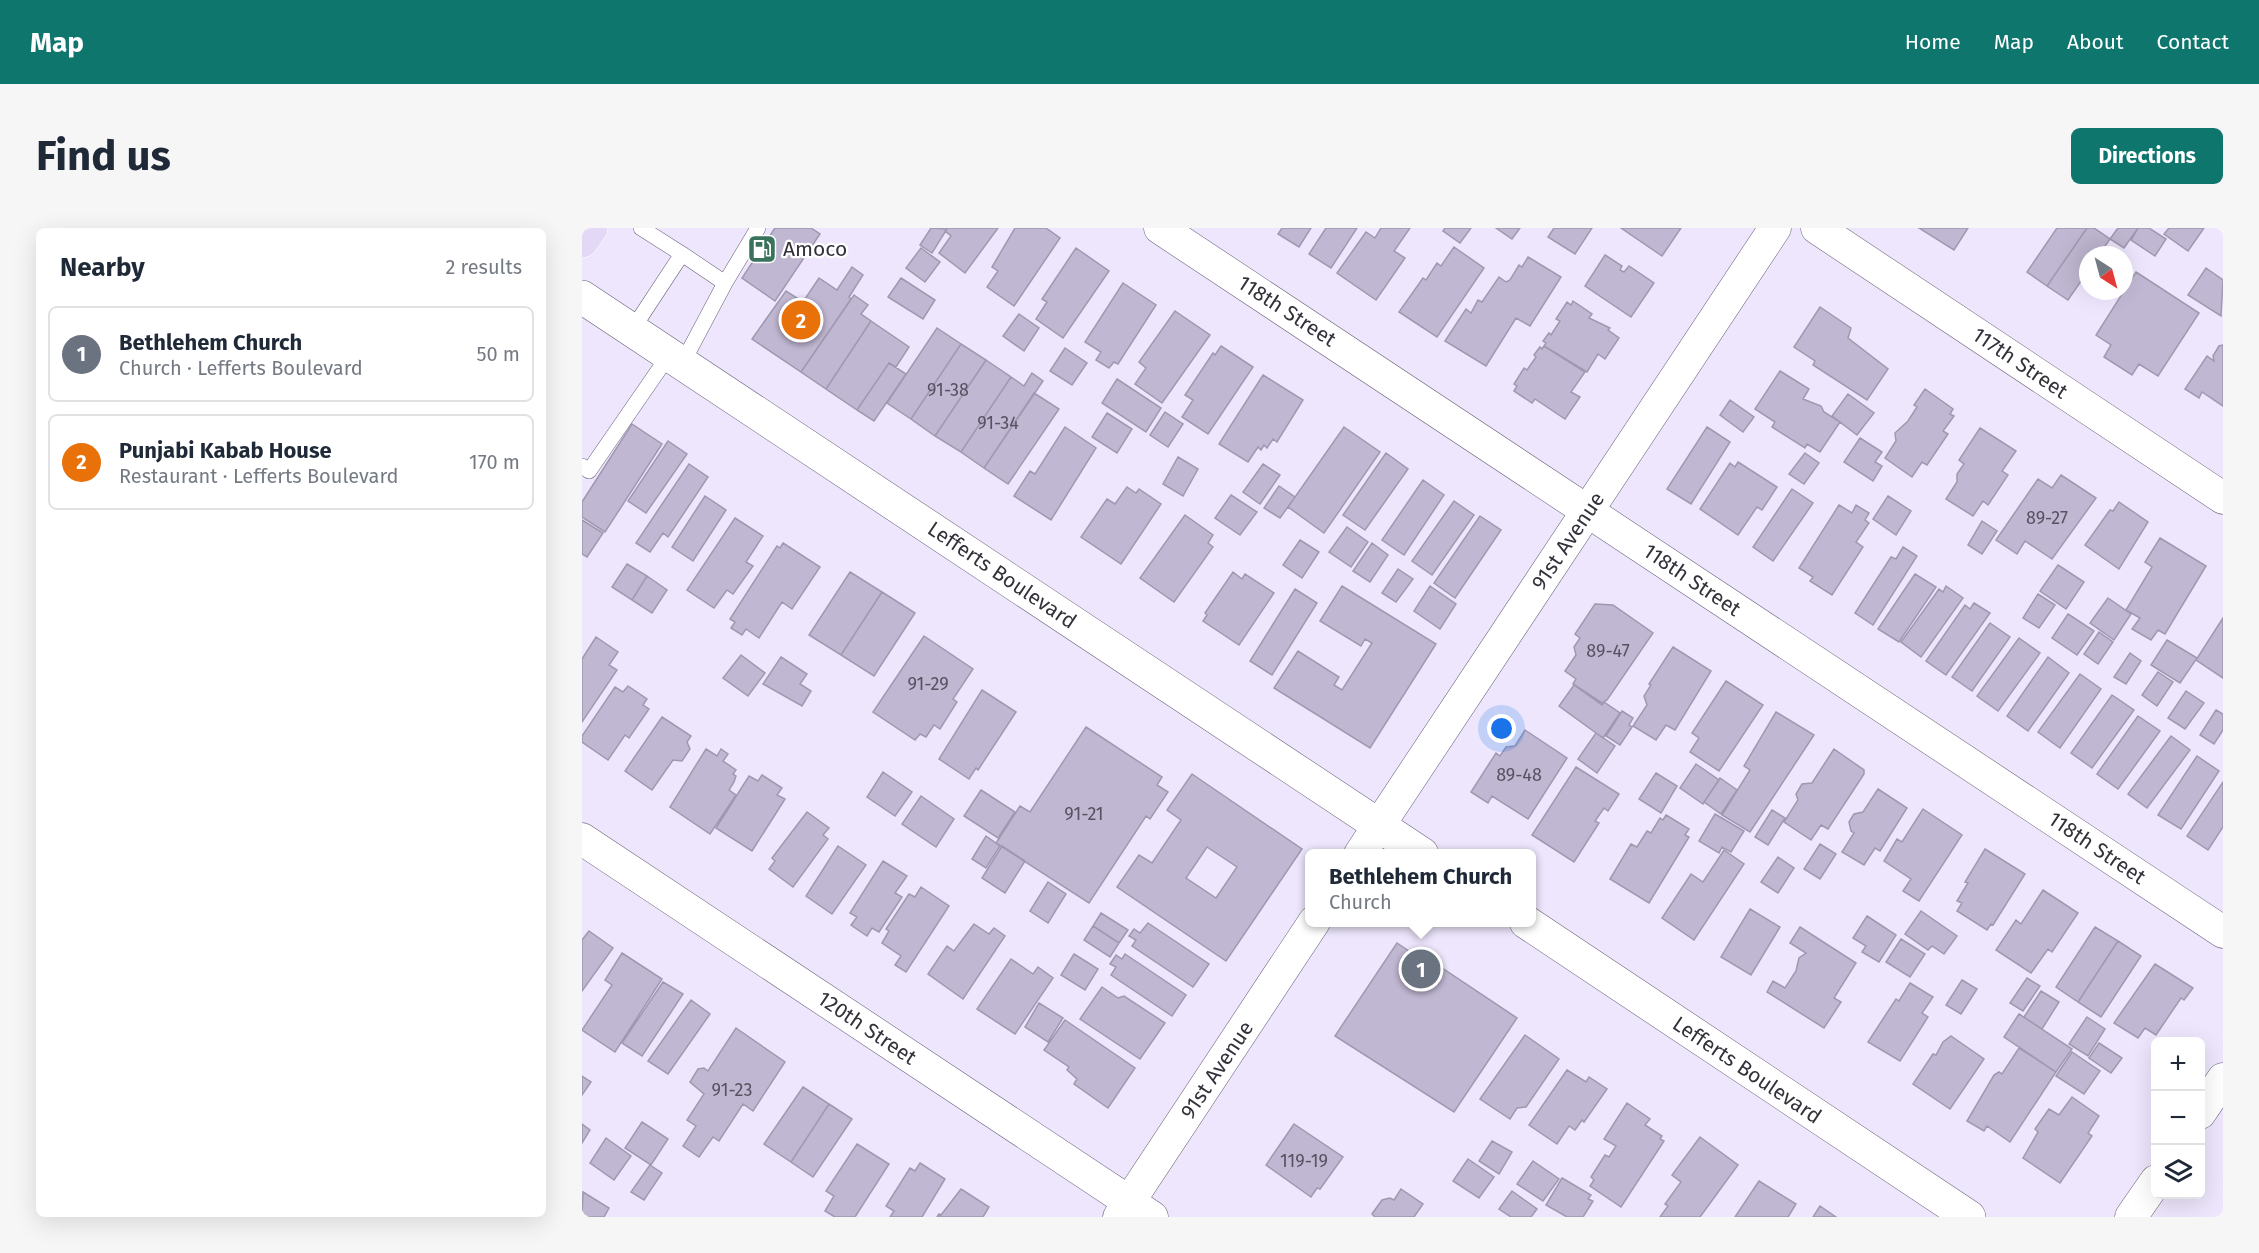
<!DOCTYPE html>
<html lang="en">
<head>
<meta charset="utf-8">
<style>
  :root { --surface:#fff; --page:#f6f6f7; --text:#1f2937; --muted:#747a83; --line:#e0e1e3; --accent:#0f766e }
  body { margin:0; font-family:"Fira Sans",sans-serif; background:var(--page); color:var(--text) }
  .controls { position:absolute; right:18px; bottom:18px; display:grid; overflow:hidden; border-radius:9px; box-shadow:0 6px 24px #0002 }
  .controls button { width:54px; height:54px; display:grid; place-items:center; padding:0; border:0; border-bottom:2px solid var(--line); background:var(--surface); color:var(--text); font:30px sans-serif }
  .compass { position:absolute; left:1497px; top:18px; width:54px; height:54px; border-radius:50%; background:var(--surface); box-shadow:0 6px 24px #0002; rotate:144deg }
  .you { position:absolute; left:920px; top:501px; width:21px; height:21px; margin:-15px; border:4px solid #fff; border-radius:50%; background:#1a73e8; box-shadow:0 0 0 9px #1a73e833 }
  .badge { display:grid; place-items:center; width:39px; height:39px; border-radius:50%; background:var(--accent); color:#fff; font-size:20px; font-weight:700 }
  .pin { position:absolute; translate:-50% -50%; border:3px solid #fff; box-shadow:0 2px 6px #0006 }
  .popup { position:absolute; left:723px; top:621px; width:231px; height:78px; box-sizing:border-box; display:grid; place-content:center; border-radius:9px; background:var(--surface); filter:drop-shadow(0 2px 4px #0005); font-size:20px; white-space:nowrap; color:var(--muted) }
  .popup b { font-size:22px; color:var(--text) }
  .popup::after { content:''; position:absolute; left:50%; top:100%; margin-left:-12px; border:12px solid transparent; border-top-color:var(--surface) }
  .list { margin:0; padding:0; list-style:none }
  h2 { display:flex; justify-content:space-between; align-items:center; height:78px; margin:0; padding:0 24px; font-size:26px }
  h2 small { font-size:20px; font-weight:400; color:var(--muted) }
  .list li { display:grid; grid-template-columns:39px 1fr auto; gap:18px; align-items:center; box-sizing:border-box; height:96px; margin:0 12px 12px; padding:0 12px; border:2px solid var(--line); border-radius:9px }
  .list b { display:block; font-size:22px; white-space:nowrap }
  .list p { margin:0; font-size:20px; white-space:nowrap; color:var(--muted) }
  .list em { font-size:20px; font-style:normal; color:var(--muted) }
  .icon { flex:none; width:33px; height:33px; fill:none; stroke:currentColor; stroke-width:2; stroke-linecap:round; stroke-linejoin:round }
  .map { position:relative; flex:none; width:1641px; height:989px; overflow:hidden; border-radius:9px }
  header { display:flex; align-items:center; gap:36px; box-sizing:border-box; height:84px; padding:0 30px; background:var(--accent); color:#fff }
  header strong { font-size:28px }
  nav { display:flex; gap:33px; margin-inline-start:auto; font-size:21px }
  .intro { display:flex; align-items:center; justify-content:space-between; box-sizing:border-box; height:144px; padding:0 36px }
  h1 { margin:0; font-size:42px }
  .button { padding:15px 27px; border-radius:9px; background:var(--accent); color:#fff; font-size:21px; font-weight:700 }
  main { display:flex; gap:36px; padding:0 36px }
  aside { flex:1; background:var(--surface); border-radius:9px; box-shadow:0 6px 24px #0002 }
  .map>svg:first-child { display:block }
</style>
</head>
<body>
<header>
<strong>Map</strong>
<nav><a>Home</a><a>Map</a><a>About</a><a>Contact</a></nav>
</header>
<div class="intro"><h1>Find us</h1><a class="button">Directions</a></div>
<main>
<aside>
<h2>Nearby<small>2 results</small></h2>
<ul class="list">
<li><span class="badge" style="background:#6b7280">1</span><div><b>Bethlehem Church</b><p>Church · Lefferts Boulevard</p></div><em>50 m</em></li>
<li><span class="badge" style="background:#e8710a">2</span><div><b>Punjabi Kabab House</b><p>Restaurant · Lefferts Boulevard</p></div><em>170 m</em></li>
</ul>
</aside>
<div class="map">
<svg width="1641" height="989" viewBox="0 0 1641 989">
  <rect width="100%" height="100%" fill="#ede6fc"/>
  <path fill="#c0b7d2" stroke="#a097b1" stroke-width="1.5" fill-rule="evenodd" d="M193,0H229L238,6L193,73L160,50Z
    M349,0L365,1L350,25L338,17Z
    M416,0L383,45L357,25L369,8L363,3L365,0Z
    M433,0H464L478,10L432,78L405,59L416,43L410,39Z
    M700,0H729L717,19L696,6Z
    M744,0H775L749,40L727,26Z
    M799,0H828L812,23L823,30L794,72L755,45L784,4L793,10Z
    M863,0H889L878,15L861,3Z
    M914,0H938L930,11Z
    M972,0H1010L993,26L966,9Z
    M1039,0H1099L1080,28Z
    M1337,0H1386L1372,22Z
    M1475,0H1505L1465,58L1445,44Z
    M1505,0H1512L1528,11L1517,27H1506V43L1486,72L1465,58Z
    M1536,0H1556L1542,20L1528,11Z
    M1556,0H1567L1584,11L1573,28L1549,12Z
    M1587,0H1622L1606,23L1582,6Z
    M872,19L902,40L855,109L817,84L841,50L844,52L855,35L859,38Z
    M339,20L358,34L343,54L324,40Z
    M494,20L527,43L481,110L454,91L465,74L460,71Z
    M1023,27L1040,38L1038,42L1042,44L1047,38L1072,55L1049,89L1003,58Z
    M946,29L979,49L948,98L934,90L904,138L863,113L884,81L889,85L896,72L900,74L917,49L924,54L928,52L937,37L940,39Z
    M270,39L281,47L267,69L269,71L219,144L170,111L204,63L221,74L237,50L255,62Z
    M1624,40L1641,52L1639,88L1606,67Z
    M1554,44L1617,85L1576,148L1557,136L1550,147L1522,129L1529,117L1514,107Z
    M319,50L353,72L341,91L306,69Z
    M541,55L574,77L536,136L532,134L527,140L514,132L519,124L503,114Z
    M272,67L286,77L279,86L289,93L244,161L219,144Z
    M991,73L1010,86L1007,90L1028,100L1026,102L1037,110L1023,131L1016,126L1005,144L962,118L964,115L961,113L967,105L969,107L978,93L974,91L985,74L989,77Z
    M1238,79L1269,100L1266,110L1306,141L1285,172L1231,137L1233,133L1212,119Z
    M593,83L628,107L580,175L553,156L564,140L557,134Z
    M437,86L457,100L442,123L421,108Z
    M289,93L327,119L314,139L307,135L275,182L244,161Z
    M355,100L379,116L329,191L305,175Z
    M379,116L404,132L353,208L329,191Z
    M1641,117V178L1620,164L1617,170L1603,161L1625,128L1632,133L1631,128L1637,118Z
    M639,118L671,139L626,206L600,189L611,172L603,167L631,125L633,127Z
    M962,118L1003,144L989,164L998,169L983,191L953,171L950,175L932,163L935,158L932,156L942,140L945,142L954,129L952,127L958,119L960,121Z
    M483,120L505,135L490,157L468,143Z
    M404,132L429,149L379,224L353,208Z
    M307,135L324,146L292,193L275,182Z
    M1198,143L1227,161L1221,171L1239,178L1242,184L1258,194L1238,224L1225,216L1223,220L1190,199L1193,194L1173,181Z
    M450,145L461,153L402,240L379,224L429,149L442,158Z
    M681,147L721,172L695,214L691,211L685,220L682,217L679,222L676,219L666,234L637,216Z
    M535,151L579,180L564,204L520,175Z
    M1343,161L1371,181L1368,186L1372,188L1361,203L1366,206L1345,237L1340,234L1330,249L1303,230L1314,213L1313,205L1326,193L1335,179L1332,177Z
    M452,165L477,181L426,256L402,240Z
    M1266,166L1292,185L1275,207L1250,188Z
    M1148,172L1172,189L1161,204L1138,187Z
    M583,184L601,196L586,219L568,207Z
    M525,185L550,201L535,225L510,209Z
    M50,196L80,216L23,304L0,289V274Z
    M483,199L514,220L469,292L432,268L448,243L453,246Z
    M762,199L798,224L742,305L706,279Z
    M1125,199L1148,214L1109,276L1085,261Z
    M1398,200L1434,223L1420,243L1426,247L1406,277L1401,273L1391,288L1364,271L1375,254V246L1382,236L1377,232Z
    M1278,210L1300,224L1293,234L1300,238L1291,253L1262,234Z
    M86,213L105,226L64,285L46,273Z
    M804,225L826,241L783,302L761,287Z
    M1223,225L1237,235L1222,256L1207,246Z
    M596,229L616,241L601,268L581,256Z
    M1156,234L1195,259L1180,282L1175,279L1156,307L1118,281L1148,235L1153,239Z
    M107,236L126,249L86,309L81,305L68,324L54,315Z
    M681,236L698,247L678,276L661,264Z
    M1479,247L1514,270L1470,331L1443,313L1435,326L1414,312L1456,251L1470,260Z
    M841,252L862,267L822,327L800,312Z
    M697,258L713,269L698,290L682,280Z
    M545,259L554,265L557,261L579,276L539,336L499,309L525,271L533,276Z
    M1210,261L1231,275L1191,333L1171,319Z
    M649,267L675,284L658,307L633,290Z
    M123,268L144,282L111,333L90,319Z
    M1306,268L1329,283L1314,307L1291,291Z
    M872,273L892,287L850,347L830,333Z
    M1537,274L1566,294L1537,341L1503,317L1528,282L1531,283Z
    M1257,277L1270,285L1274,277L1287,285L1283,292L1287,295L1274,314L1281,319L1250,367L1228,353L1231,349L1217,340Z
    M603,287L631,307L626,315L631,319L592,374L558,350Z
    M898,288L919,302L873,370L852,355Z
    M153,290L181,308L164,334L171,338L151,366L145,362L132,380L105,362Z
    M0,292L21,305L5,329L0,326Z
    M1400,293L1415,303L1400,326L1386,317Z
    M765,299L786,314L769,339L747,324Z
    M1578,310L1624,338L1583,406L1576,402L1569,412L1550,401L1558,390L1544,382L1570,339L1563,334Z
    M718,312L737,324L720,350L701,337Z
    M201,315L238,339L210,381L200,374L177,410L164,401L160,407L149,400L153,394L148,391L195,318L198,320Z
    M790,315L806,327L788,354L771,343Z
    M1321,319L1335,328L1291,397L1273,385L1309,329L1314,331Z
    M45,336L65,348L50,372L30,359Z
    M1476,337L1502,354L1484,381L1458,363Z
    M816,341L831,351L814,374L800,365Z
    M268,344L300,364L259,427L227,407Z
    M651,344L660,351L663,346L692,365L657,417L621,393L625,387L623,385Z
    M1333,346L1354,359L1317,414L1296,401Z
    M65,348L85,362L70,385L50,372Z
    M760,358L854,416L788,520L692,460L716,423L757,449L752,457L760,462L790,415L783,411L779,418L738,393Z
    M848,358L874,376L858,401L832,383Z
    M1364,358L1381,370L1339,429L1319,414L1357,361L1361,364Z
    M713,361L735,375L690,447L668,433Z
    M300,364L333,385L292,448L259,427Z
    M1456,366L1473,377L1457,400L1441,390Z
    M1526,370L1549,386L1532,412L1508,395Z
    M1392,375L1408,385L1364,447L1344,433L1383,377L1388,381Z
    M1013,376L1031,377L1071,405L1025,472L1020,475L991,456L994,451L983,443L994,427L992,419L998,410L993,406Z
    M1486,386L1512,403L1495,427L1470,410Z
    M1641,390V450L1614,432Z
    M1408,395L1428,409L1390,463L1370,449Z
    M1517,404L1531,414L1516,436L1502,426Z
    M342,408L391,441L371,471L375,474L358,501L352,497L344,509L338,506L333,512L291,484Z
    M14,409L36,424L27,437L35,442L0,494V431Z
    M1437,410L1458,425L1416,483L1395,468Z
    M1585,412L1615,430L1598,455L1569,437Z
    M1091,419L1129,443L1093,502L1084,497L1074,512L1051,498L1065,477L1062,468L1069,457L1067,456Z
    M1548,425L1559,433L1544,456L1532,449Z
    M159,427L183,445L166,468L141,450Z
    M199,429L225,446L218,456L229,463L220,478L181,456Z
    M1466,429L1487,445L1446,503L1425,488Z
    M1576,444L1591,454L1575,478L1560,467Z
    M1498,446L1519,461L1478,520L1456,504Z
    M1144,453L1181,477L1137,543L1108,524L1117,510L1110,505Z
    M992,457L1020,477L1022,474L1038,485L1021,510L977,478Z
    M46,458L65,471L61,477L67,481L47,510L43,507L26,532L0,514V508L33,459L41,464Z
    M400,462L434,484L396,542L394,540L387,551L357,531Z
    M1604,463L1622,475L1603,501L1586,490Z
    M1530,467L1552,482L1510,540L1489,525Z
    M1634,482L1641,486V502L1632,516L1618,507Z
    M1040,483L1051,490L1047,497L1050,499L1038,517L1024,508Z
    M1194,484L1232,507L1168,604L1140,587L1168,542L1162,538Z
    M1556,488L1578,503L1536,561L1515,546Z
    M80,489L109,508L105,514L108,521L100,533L91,532L70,562L43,543Z
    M504,499L580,549L575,557L586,564L568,591L564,588L507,675L414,615L438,578L448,584Z
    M943,502L985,530L946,591L910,568L906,575L889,564L914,525L918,528L924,519L933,518Z
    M1014,505L1033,518L1015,545L996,531Z
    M1589,508L1608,522L1565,580L1546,566Z
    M124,521L135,528L139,521L146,526L141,533L154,542L151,546L154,548L152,554L147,562L154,567L128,606L88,579Z
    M1252,521L1282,542V546L1246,601L1239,597L1229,612L1202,594L1216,572L1214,566L1220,556L1230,555Z
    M1615,528L1637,543L1599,601L1576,587Z
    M1114,536L1137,552L1121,576L1098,560Z
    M994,539L1037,566L1026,583L1022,580L1013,593L1017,595L992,634L950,607Z
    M301,544L330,564L313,588L285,569Z
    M1074,545L1095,558L1079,585L1057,571Z
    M610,546L720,621L644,733L535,659L557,627L570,635L599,592L585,582ZM625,619L655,639L634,670L604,650Z
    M180,547L200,560L195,567L203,571L170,623L134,600L167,548L176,553Z
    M1138,550L1155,562L1139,586L1122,574Z
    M1641,554V599L1626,622L1605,608Z
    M1296,561L1325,580L1298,623L1293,620L1282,637L1260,624L1272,605L1269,603L1267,594L1272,586L1281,584Z
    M399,562L433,584L416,610L382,588Z
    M339,568L372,591L354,619L320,596Z
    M1341,581L1380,607L1337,673L1321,663L1329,651L1302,633L1315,611L1320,614Z
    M1190,582L1203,590L1186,617L1173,609Z
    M225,584L247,600L241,607L246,611L211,659L187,641L193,633L190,630Z
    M1133,586L1162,603L1149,624L1140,619L1137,625L1117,613Z
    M1084,587L1107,601L1103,607L1107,609L1067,675L1028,651L1049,616L1055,619L1065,603L1069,605L1078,590L1081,592Z
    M404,608L418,618L404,640L390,631Z
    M1238,616L1254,626L1238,651L1222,641Z
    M256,618L284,637L250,686L224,668Z
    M420,618L443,633L423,665L400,650Z
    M1403,621L1443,646L1411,697L1409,696L1405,702L1375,683L1380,675L1375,673L1386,655L1383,654Z
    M1142,622L1162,636L1112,712L1080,690L1109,646L1121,654Z
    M1196,629L1212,640L1196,665L1179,654Z
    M301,633L325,648L313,665L320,669L297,704L290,700L285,708L269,697L275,689L268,685Z
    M466,654L484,666L466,695L448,683Z
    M339,659L367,678L324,744L313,737L319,728L300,715L307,703L304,701L327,666L333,669Z
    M1461,662L1496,685L1470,724L1466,721L1449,745L1414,722L1434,692L1439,696Z
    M1168,681L1198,699L1169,747L1139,729Z
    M1339,683L1375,708L1362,726L1350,718L1346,722L1323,706Z
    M519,685L546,702L537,715L511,698Z
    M1285,688L1314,707L1297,734L1280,724L1284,718L1271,710Z
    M566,695L627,736L611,759L550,718L554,712L547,708L552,701L558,705Z
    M392,696L407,706L412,700L423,708L381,771L346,746L365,718L372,723Z
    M511,698L537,715L528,729L502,712Z
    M1218,699L1274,735L1252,770L1259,774L1242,800L1185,764L1191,753L1203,760L1214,743L1217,730L1224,725L1208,715Z
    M1513,699L1536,713L1496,774L1474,759Z
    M7,703L31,720L0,763V712Z
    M1319,711L1343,726L1328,749L1304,734Z
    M1536,713L1559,728L1519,789L1496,774Z
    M815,715L857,743L860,740L935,790L872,884L753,808Z
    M40,725L80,751L33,824L0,802L30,757L23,752Z
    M492,726L516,741L503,762L479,747Z
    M543,726L604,767L590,788L529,747L534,739L528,736L534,727L540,731Z
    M429,731L451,746L456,739L471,750L433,806L395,781Z
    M1573,736L1611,760L1602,772L1599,770L1574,807L1563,800L1556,810L1532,795Z
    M1445,750L1458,758L1441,783L1428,775Z
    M1380,752L1395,761L1379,786L1364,777Z
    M81,754L101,766L60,828L40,815Z
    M1328,755L1351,769L1340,785L1346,789L1318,833L1286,814L1314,771L1317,773Z
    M520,759L536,770L542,768L583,795L558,831L498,791Z
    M1459,763L1477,774L1460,801L1442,789Z
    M109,772L128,786L86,846L66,833Z
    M457,775L481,790L466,814L443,799Z
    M1437,786L1490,821L1474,844L1422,809Z
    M1505,789L1523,801L1506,828L1487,816Z
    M483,792L553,840L526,880L492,856L495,851L485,842L487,839L462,822Z
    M154,800L203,834L171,883L161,876L137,913L131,909L117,929L101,918L114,898L105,892L122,866L108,854L116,841L122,840L126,843Z
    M943,807L977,831L944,879L935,880L928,891L898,871Z
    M1369,808L1402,831L1368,881L1331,856L1351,826L1354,827L1361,814Z
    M1517,815L1540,830L1529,845L1507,830Z
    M1437,820L1474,844L1428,914L1405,898L1402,903L1385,893L1412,847L1417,844L1420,846Z
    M1490,824L1518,843L1502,866L1474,848Z
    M985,842L1004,854L1007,849L1025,861L1002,894L1000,892L993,902L987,898L975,916L947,897Z
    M0,848L9,854L0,867Z
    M221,859L247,876L209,934L182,916Z
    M1490,869L1517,888L1506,905L1510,908L1478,955L1441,930L1456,904L1453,901L1467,881L1477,887Z
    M1045,875L1068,891L1063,897L1080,908L1078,911L1082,913L1039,979L1008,958L1012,952L1009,949L1023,927L1027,929L1034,918L1022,911Z
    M247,876L270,891L231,949L209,934Z
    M60,894L86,911L69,937L43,920Z
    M0,896L8,902L0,915Z
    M712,896L761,929L738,961L735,960L729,969L684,937Z
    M1118,909L1156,937L1118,989H1078L1086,978L1083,976L1099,954L1090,947Z
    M24,910L49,928L32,952L8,935Z
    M910,913L930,924L917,946L897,933Z
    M275,916L307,936L273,989H253L243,983L252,968L244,963Z
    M886,931L912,949L897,970L871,953Z
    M951,933L977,951L961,973L935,956Z
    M338,935L363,951L340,989H308L312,983L304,978L328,940L333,943Z
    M68,937L80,945L62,972L49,964Z
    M980,950L1009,967L1006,971L1011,973L1001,989H985L964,977Z
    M1177,953L1214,976L1206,989H1153Z
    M379,961L407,979L401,989H355L357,986L359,987Z
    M819,961L841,976L832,989H793L790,986L800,972L808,970L812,972Z
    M930,963L955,981L949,989H929L917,981Z
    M1,964L27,980L22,989H0Z
    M1238,978L1254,989H1231Z"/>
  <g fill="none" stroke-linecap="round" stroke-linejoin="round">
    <g stroke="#686078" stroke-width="16">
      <path id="service" d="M100,26L143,55L100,136
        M143,55L176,0
        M50,102L100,26L59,0
        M0,238L7,243L87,127"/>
    </g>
    <g stroke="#686078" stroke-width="33">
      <path id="minor" d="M578,0L1641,704
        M1235,0L1641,270
        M0,611L570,989
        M778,626L1193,0
        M1618,885L1641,851
        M537,989L732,694
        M1549,989L1574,953"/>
    </g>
    <g stroke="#686078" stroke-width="34">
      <path id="tertiary" d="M0,69L840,626
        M944,694L1387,989"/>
    </g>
    <g stroke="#fff" stroke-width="34">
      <path id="primary" d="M0,13L9,0"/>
    </g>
    <use href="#service" stroke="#fff" stroke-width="15"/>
    <use href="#minor" stroke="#fff" stroke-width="32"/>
    <use href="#tertiary" stroke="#fff" stroke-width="33"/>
    <use href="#primary" stroke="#e3d8f6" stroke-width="33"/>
  </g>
  <defs>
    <g id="fuel-square" transform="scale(1.5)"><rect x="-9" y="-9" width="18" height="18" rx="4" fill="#39735d" stroke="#fff"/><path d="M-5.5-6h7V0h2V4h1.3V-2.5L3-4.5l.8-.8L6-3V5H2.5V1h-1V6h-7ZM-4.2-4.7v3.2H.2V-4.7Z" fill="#fff"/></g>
  </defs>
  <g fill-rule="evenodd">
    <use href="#fuel-square" x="180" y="21"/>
  </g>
  <g text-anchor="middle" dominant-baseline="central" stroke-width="4.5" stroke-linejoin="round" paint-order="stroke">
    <g font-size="18" fill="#575261">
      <text x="366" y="162">91-38</text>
      <text x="416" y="195">91-34</text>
      <text x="1465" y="290">89-27</text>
      <text x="1026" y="423">89-47</text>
      <text x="346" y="456">91-29</text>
      <text x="937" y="547">89-48</text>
      <text x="502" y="586">91-21</text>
      <text x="150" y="862">91-23</text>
      <text x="722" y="933">119-19</text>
    </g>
    <g font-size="21" fill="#34313b" stroke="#fff" text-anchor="start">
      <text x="201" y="21">Amoco</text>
    </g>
    <g font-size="21" fill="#34313b" stroke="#fff">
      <text transform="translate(705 83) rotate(33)">118th Street</text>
      <text transform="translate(1438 135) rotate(34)">117th Street</text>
      <text transform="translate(986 313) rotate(-56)">91st Avenue</text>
      <text transform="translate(420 347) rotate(34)">Lefferts Boulevard</text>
      <text transform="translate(1110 352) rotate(34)">118th Street</text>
      <text transform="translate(1515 620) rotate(34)">118th Street</text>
      <text transform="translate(285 800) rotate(34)">120th Street</text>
      <text transform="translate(635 842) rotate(-56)">91st Avenue</text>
      <text transform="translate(1165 842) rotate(34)">Lefferts Boulevard</text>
    </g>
  </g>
</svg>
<div class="controls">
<button>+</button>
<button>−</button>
<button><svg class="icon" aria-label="layers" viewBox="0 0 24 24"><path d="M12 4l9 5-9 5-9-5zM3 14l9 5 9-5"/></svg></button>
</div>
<svg class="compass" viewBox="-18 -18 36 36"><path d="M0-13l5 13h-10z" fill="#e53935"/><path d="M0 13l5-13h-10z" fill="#747a83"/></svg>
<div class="you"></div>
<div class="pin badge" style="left:839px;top:741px;background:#6b7280">1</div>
<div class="popup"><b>Bethlehem Church</b>Church</div>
<div class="pin badge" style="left:219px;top:92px;background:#e8710a">2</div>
</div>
</main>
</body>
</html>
